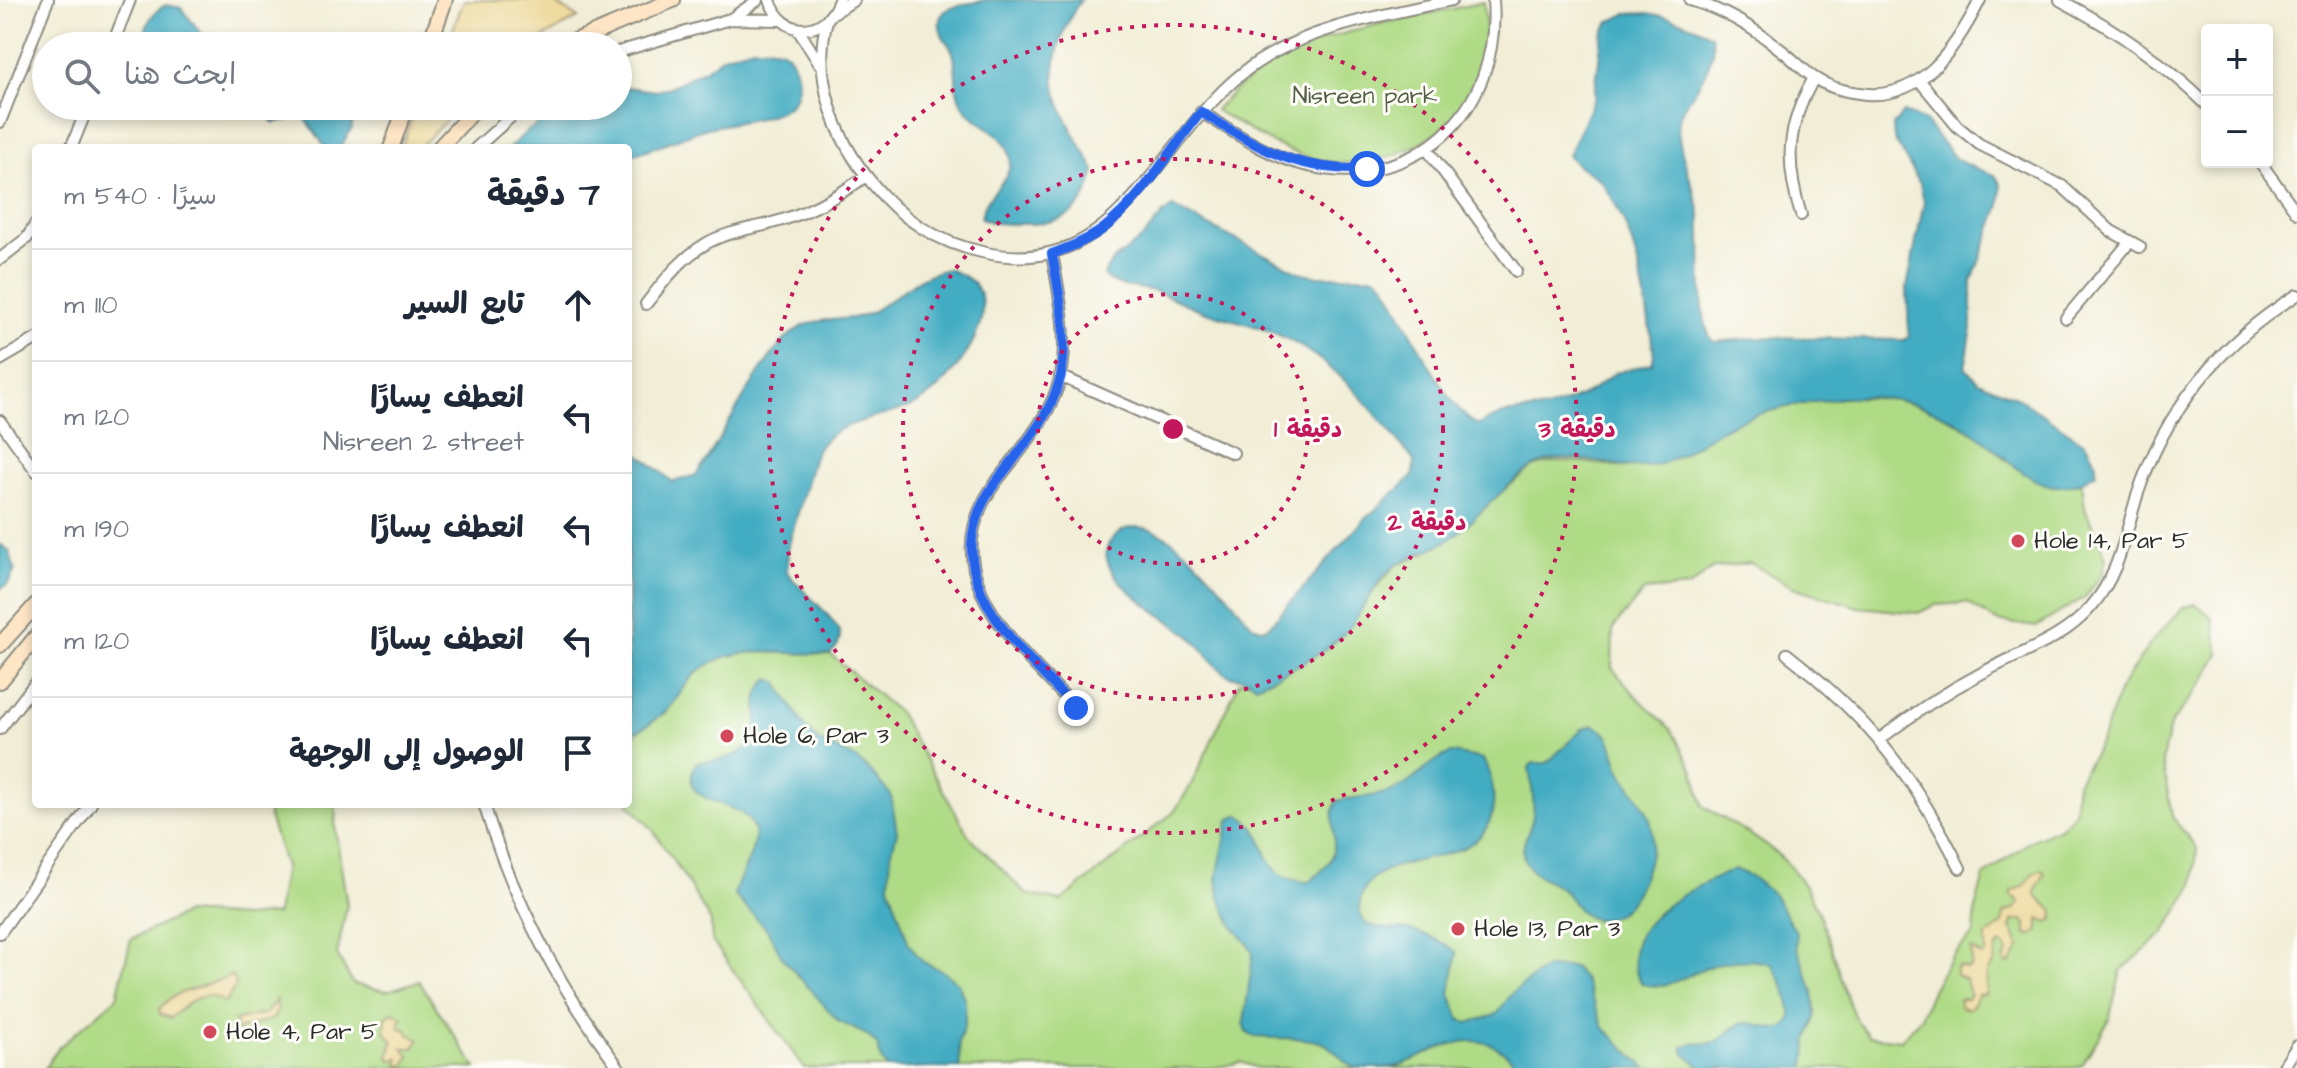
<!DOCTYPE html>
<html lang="ar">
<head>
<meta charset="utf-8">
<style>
  :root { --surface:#fff; --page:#f2f2f3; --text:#1f2937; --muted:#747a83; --line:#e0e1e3 }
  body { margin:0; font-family:"Architects Daughter","Playpen Sans Arabic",sans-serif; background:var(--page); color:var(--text); direction:rtl }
  .controls { position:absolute; right:24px; top:24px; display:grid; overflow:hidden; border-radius:8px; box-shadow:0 4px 12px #0003 }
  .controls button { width:72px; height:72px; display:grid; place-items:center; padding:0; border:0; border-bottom:2px solid var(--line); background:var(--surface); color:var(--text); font:40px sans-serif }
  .stop { position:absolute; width:24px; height:24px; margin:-18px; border:6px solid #2563eb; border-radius:50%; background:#fff }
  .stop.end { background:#2563eb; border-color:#fff; box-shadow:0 2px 8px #0008 }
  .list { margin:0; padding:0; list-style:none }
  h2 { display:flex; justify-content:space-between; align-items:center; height:104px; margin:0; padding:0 32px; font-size:34px }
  h2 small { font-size:26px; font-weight:400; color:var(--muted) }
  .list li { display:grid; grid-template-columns:52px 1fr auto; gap:24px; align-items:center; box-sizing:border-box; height:112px; padding:0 32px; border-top:2px solid var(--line) }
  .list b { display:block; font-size:30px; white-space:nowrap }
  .list p { margin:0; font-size:26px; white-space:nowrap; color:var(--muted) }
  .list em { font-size:26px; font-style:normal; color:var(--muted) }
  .icon { flex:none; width:44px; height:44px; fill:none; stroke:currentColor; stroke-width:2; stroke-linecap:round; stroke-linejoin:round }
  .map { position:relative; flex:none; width:2297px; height:1068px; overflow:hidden; direction:ltr }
  .search { position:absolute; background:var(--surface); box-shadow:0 4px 12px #0003; left:32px; top:32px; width:600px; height:88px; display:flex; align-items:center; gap:20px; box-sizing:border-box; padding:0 28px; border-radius:44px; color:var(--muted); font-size:30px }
  .panel { position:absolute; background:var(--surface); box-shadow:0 4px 12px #0003; left:32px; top:144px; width:600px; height:664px; border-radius:8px; direction:rtl }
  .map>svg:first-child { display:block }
</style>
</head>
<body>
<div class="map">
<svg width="2297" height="1068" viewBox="0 0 2297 1068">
  <rect width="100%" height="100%" fill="#fdfcf7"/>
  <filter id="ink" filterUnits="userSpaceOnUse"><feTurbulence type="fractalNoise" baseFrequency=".0125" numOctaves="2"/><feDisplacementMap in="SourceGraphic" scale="16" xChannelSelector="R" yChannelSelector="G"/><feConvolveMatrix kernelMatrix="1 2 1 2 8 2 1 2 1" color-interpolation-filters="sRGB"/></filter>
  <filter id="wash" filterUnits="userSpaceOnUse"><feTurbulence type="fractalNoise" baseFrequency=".006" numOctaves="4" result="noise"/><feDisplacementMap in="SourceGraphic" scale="32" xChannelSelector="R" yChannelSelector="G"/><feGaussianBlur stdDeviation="1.8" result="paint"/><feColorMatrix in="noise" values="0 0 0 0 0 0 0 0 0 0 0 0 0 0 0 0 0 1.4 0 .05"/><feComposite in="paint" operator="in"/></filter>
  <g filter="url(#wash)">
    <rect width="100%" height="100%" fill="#f1edd6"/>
    <path fill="#b0db86" stroke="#6e8358" stroke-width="2" d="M1484,2C1487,31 1487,64 1472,91C1442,144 1379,172 1320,160C1281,152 1249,130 1215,110C1288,30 1385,25 1484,2Z
      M1850,397L1894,399L1936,411L1988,441L2004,459L2056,486L2082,483L2085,509L2106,558L2102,574L2085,597L2036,627L1997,621L1967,603L1936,605L1918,613L1859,607L1793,587L1750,563L1713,568L1689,587L1644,591L1613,628L1612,668L1637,697L1671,729L1693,769L1703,806C1732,825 1770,842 1793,870C1826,910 1833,963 1852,1011C1855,1020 1863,1028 1868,1036L1901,1040L1920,1019L1933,988L1952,956L1974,934L1976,905L1984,876L2030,841L2060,828L2074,813L2077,782L2101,741L2121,687L2152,641L2183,608L2196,604L2212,617L2219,653L2205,679L2170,725L2162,760L2172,816L2197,849L2193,886L2164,933L2121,971L2109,1020L2082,1065L2076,1068H1257L1241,1062L1214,1068H804L712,941L711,922L686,880L653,830L628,803C628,780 622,749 638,731C647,722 660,718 668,709C678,699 684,685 694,675C733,640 783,656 830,654L899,713L969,836L1026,894L1061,901L1174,812L1191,785L1239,682L1252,680L1256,685L1285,672L1346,632L1376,588L1395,566L1425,553L1533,467C1576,451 1613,474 1654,465C1681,460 1705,436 1730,425C1767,408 1810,402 1850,397Z
      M267,804H336L335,827L347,905L337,955L353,984L387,991L419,981L476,1068H45L58,1048L117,997L131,939L186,913L245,917L277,914L285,866L268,814Z"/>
    <path fill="#eeda9e" stroke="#8c8264" stroke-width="2" d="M464,0H550L578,18L528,46H447Z
      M416,106H435L453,113L419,148H401Z
      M2042,869L2045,874L2036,889V896L2054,911L2053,920L2048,923L2039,919V931L2030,936L2026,934V924L2023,920L2013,921L2011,928L2020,947L2011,963L2006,964L2004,961L2008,952L2005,946L2001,944L1997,947L1994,963L1987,972L1986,994L1977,995L1974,1004L1968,1009L1960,1007L1958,999H1967L1970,994L1966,980L1956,975V968L1959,966L1968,969L1972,965L1971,949L1982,956L1986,954V936L2003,924L2004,913L2015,909L2020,903L2017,899L2011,896V891L2024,886L2034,873Z
      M232,976L236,985L225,1003C203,987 188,1002 171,1018L160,1014L159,1009L170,998L178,994Z
      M277,999V1011L273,1019L237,1030L234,1021L266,1013Z
      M392,1012L403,1017L399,1021L400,1028L407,1030L409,1034L419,1040L414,1048H403L410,1057L404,1066L398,1065L399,1058L392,1061L389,1056L393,1041L385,1032L386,1018Z"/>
    <path fill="#42acc2" stroke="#366c76" stroke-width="2" d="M985,0H1081C1065,23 1052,56 1055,84C1057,107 1083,150 1095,170C1085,213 1065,224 1024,224C1008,224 995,225 981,218C983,192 1017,181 1009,152C1002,129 973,124 962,104C952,87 959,67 952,50C949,44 944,40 942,34C930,3 965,6 985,0Z
      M166,5L181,8L202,34L211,40C224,36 233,35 243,46H142C146,27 148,14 166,5Z
      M1648,13C1672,17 1690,23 1711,35C1718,57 1700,83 1688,102C1685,108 1681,112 1679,118C1674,145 1695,185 1700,214C1704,245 1696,320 1713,342L1771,337L1904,340L1909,337L1907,287L1924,202L1920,184L1894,139L1893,125L1903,113L1924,120L1955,158L1967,165L1995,175L2001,185L2000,205L1972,281V328L1965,367L1978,381L2018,398L2086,444L2096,463V473C2039,514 2007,450 1963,425C1927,404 1883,393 1841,398C1805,403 1764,409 1730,425C1707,436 1680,459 1656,465C1616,474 1569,444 1531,468C1502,487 1481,515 1454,536C1437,550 1412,553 1395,566C1374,580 1365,610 1348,629C1326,655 1287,671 1256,685C1247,675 1238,680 1228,675C1213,667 1202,646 1189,635C1167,617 1077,569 1116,535C1158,498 1231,600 1253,626L1262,629L1268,627L1364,520L1413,476L1414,461C1376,414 1338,362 1281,336C1258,325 1230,320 1206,312C1188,306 1172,297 1154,291C1137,286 1116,290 1104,276C1110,256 1132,250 1145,235C1156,224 1159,215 1172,207L1299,272L1318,276H1375L1385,284C1404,316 1447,411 1478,425L1503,414L1546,409L1570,401L1591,391L1615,373L1652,363L1654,355C1645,296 1639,238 1605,187C1595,171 1581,173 1568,155L1594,99L1602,35L1609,22L1625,14Z
      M753,47C762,48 775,46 784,51C799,61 804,95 788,106C769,121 728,122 704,129C679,138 654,148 628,156V148H509L526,132L566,106H618V86L656,91L670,87L706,69L723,56Z
      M265,106H353L352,128L340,148H326L305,118L297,117L274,123L268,117Z
      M948,269C959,274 973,279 978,290C997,324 948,387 918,403C886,421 826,417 813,460L788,548L787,572C798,588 834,616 839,632C842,641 837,648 830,654C783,656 733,640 694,675C684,685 678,699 668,709C660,718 648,724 638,731L628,729V445L673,482L696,475C724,438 765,345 803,326C823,316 848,323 869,313C897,299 916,274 948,269Z
      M0,544L9,551L15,570L8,584L0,589Z
      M769,679L777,682L805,727L819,741L853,757L866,767L891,795L897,832L891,855L889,885L909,944L923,962L941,970L958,983L965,1001V1023L959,1042L960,1068H887L881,1060L877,1045L867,1035L838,1021L783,959L767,929L734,895C738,876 758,851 754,831C748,796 670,809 697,762C718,762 750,756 756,732C760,712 751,694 769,679Z
      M1593,725C1615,733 1612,751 1620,769C1630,790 1649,805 1652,829C1655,858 1631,931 1591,918C1579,915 1573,901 1565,892C1553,879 1530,878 1524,858C1520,842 1531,831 1533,816C1535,800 1531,784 1529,767L1533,763H1547L1582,729Z
      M1452,753L1483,759C1492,777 1496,793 1492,813C1479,875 1382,844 1362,894C1358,905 1359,914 1365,923C1379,930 1389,928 1403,929C1421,932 1445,941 1457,953L1450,994L1460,1019L1468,1023L1497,1014L1513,992L1546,968L1574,967L1585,981L1604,1028L1646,1068H1519C1483,1019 1443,1048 1399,1066C1390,1068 1368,1068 1357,1068C1345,1066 1335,1048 1323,1043C1303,1036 1276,1039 1255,1037L1247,1033L1244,1023L1253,953L1248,944L1233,926L1219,896L1217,877L1229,820L1239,815C1276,834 1252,880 1310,882C1317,875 1327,867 1331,858C1339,839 1327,819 1337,801C1357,796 1379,798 1399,788C1419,779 1430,759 1452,753Z
      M1735,869L1751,876L1774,895L1796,932L1797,947L1813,991L1816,1014L1808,1039L1805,1068H1702L1683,1052V1047C1694,1041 1704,1045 1715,1042C1724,1039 1731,1027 1741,1024C1754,1020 1766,1030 1779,1029C1807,1026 1779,975 1771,964C1753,958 1727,960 1708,967C1685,975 1668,991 1642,984C1607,925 1693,888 1735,869Z"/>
  </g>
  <g filter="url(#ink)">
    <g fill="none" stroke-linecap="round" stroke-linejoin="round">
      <g stroke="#8e8c80" stroke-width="14">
        <path id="minor" d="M770,0C782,39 826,38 839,0
          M1690,0C1725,10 1757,30 1785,53C1795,61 1803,70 1813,77C1827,87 1842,91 1859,93C1920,103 1956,48 1980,0
          M2060,0C2113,28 2164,62 2207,105
          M835,12L854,0
          M732,18L758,0
          M827,20C812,77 835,139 872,183C901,219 936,242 982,252C1125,286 1160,125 1258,62C1315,25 1387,15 1452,0
          M797,28L819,63
          M112,46L130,0
          M618,52L730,19L780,20
          M1920,81L1957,126L1979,144L2062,186L2111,231L2140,247
          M1201,112C1234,132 1266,155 1304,165C1415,194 1502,111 1493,0
          M0,122L48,0
          M71,148L88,106
          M476,148L523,106
          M1427,149L1516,271
          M2260,162L2297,213
          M1801,215C1785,163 1786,127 1814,78
          M1052,254C1059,294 1069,335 1061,375C1052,415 1023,447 999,478C926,571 1015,644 1076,708
          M0,259L27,238L36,223
          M646,304C664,281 681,258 707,243C727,232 750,229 772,223C807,214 837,197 866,176
          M2066,318L2129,243
          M0,360L36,339
          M1060,376L1233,453
          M0,421L36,471
          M1787,654C1868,717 1915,777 1960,868
          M0,729L36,682
          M1880,739C1912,714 1946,692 1982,673C2020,652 2062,641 2091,607C2119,575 2125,535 2137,496C2165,410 2221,342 2297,295
          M484,804C513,901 559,987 619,1068
          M0,933L91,804
          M2283,1068L2297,1046"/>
      </g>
      <g stroke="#8e8c80" stroke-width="18">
        <path id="secondary" d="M429,46L445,0
          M563,46L673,0
          M391,148L406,106
          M439,148L478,106
          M0,645L36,605
          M0,681L36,637"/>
      </g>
      <use href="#minor" stroke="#fff" stroke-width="10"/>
      <use href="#secondary" stroke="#fde5c5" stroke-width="14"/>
    </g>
  </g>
  <g fill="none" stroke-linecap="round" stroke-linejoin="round" filter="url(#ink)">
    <path stroke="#2563eb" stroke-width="10" d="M1076,708C1015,644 926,571 999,478C1023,447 1052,415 1061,375C1069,335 1059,294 1052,254C1070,247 1088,240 1103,229C1143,198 1170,151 1201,112C1261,149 1294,171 1367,169"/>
  </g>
  <g fill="none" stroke="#c2185b" stroke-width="4" stroke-dasharray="4 8">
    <circle cx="1173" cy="429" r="135"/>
    <circle cx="1173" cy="429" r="270"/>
    <circle cx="1173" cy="429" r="404"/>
  </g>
  <g fill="#d1495b" stroke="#fdfcf7" stroke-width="3">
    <circle cx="2018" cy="541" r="8"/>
    <circle cx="727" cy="736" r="8"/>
    <circle cx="1458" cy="929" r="8"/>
    <circle cx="210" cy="1032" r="8"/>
  </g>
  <g text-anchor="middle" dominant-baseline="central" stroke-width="6" stroke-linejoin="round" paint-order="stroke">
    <g font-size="24" fill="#536046" stroke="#fdfcf7">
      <text x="1365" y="96">Nisreen park</text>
    </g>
    <g font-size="24" fill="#2b2b2b" stroke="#fdfcf7" text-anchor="start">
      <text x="2034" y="541">Hole 14, Par 5</text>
      <text x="743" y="736">Hole 6, Par 3</text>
      <text x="1474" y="929">Hole 13, Par 3</text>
      <text x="226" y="1032">Hole 4, Par 5</text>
    </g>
  </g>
  <circle cx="1173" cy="429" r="12" fill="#c2185b" stroke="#fdfcf7" stroke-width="4"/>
  <g font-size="24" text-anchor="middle" font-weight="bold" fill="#c2185b" stroke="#fdfcf7" stroke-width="6" stroke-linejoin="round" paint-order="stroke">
    <text x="1308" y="437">1 دقيقة</text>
    <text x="1577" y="437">3 دقيقة</text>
    <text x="1427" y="530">2 دقيقة</text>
  </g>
</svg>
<div class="controls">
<button>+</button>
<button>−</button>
</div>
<div class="stop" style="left:1367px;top:169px"></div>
<div class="stop end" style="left:1076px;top:708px"></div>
<div class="search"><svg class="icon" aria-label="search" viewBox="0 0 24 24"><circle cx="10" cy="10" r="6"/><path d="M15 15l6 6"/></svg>ابحث هنا</div>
<section class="panel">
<h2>7 دقيقة<small>سيرًا · 540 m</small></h2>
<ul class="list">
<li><svg class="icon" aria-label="ahead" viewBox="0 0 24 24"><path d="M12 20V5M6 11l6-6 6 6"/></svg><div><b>تابع السير</b></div><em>110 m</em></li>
<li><svg class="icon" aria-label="left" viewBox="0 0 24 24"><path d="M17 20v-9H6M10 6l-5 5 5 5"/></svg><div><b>انعطف يسارًا</b><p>Nisreen 2 street</p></div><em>120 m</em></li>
<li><svg class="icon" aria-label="left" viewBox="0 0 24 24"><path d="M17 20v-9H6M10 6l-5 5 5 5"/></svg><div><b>انعطف يسارًا</b></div><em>190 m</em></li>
<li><svg class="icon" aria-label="left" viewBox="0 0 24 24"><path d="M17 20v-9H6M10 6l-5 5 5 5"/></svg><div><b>انعطف يسارًا</b></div><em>120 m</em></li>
<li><svg class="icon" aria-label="arrive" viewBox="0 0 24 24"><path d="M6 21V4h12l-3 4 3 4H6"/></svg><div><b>الوصول إلى الوجهة</b></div></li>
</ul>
</section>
</div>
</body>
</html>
